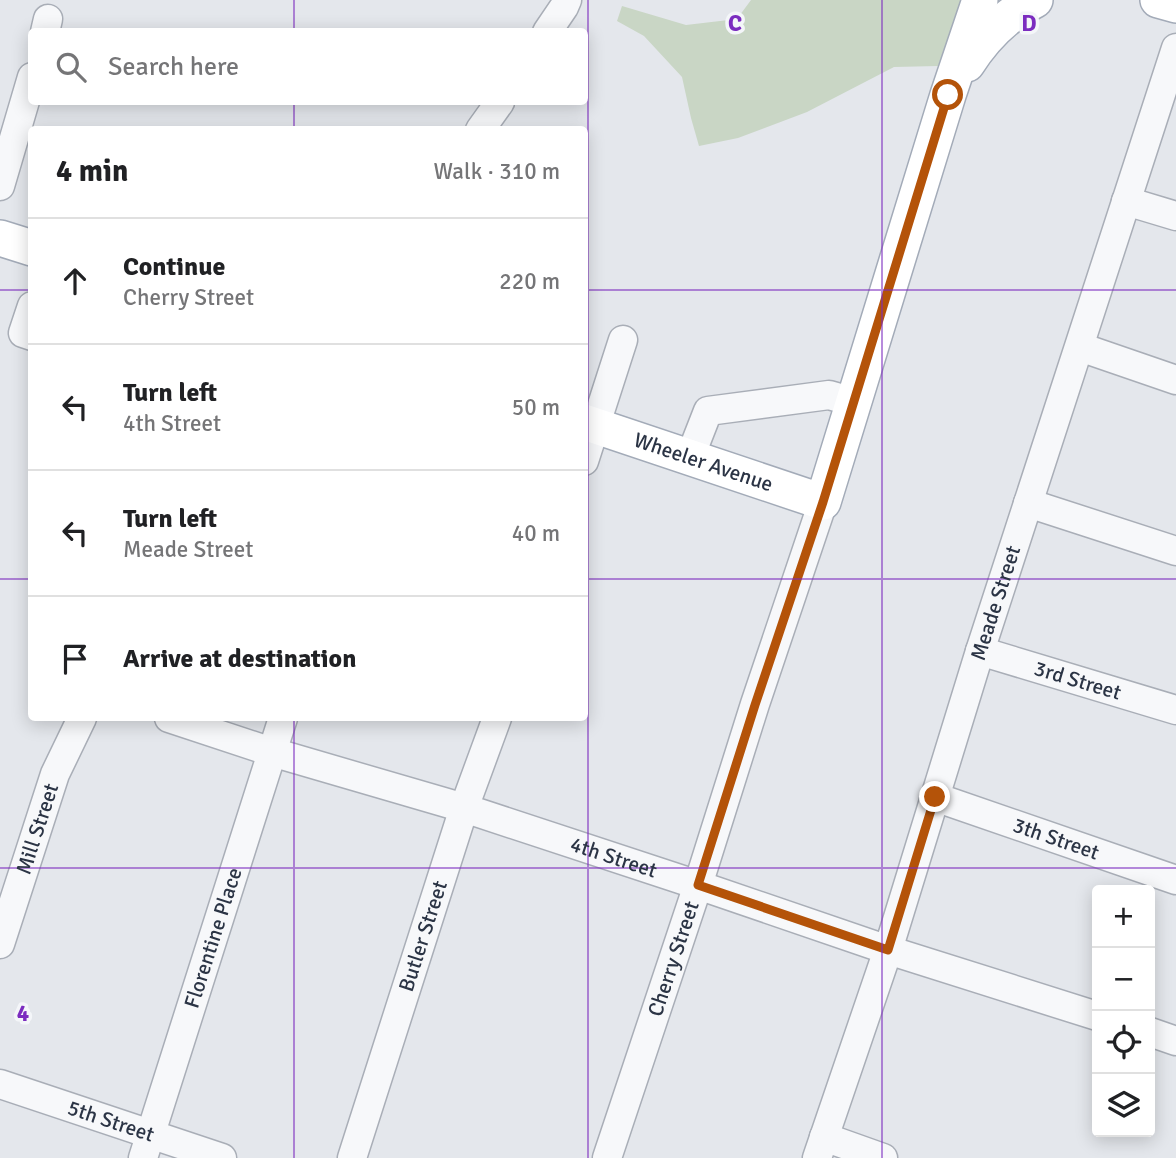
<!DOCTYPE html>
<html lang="en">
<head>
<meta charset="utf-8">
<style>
  :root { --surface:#fff; --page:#f6f6f6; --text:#202124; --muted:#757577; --line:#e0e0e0 }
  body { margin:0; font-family:Signika,sans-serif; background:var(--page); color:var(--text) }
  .controls { position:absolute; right:21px; bottom:21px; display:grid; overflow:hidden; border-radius:7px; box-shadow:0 4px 18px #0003 }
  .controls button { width:63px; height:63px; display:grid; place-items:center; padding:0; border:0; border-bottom:2px solid var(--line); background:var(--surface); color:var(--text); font:35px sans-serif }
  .stop { position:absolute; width:21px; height:21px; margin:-16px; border:5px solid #b45309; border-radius:50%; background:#fff }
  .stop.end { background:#b45309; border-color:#fff; box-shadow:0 2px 7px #0008 }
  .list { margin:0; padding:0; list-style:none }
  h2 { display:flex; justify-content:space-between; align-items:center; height:91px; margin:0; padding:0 28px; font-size:30px }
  h2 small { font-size:23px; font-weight:400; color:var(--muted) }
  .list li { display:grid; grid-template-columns:46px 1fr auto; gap:21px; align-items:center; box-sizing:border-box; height:126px; padding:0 28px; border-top:2px solid var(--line) }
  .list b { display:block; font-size:26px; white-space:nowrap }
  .list p { margin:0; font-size:23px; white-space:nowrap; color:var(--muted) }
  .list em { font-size:23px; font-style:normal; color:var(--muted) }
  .icon { flex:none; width:38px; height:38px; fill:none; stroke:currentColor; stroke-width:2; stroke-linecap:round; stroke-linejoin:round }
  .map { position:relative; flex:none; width:1176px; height:1158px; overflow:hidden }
  .search { position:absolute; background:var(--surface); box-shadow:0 4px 18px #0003; left:28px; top:28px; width:560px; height:77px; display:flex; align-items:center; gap:18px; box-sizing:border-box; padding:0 24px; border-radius:7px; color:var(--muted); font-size:26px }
  .panel { position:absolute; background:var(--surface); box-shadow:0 4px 18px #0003; left:28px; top:126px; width:560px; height:595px; border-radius:7px }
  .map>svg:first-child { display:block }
</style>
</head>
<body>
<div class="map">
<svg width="1176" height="1158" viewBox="0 0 1176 1158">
  <rect width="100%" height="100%" fill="#e4e7ec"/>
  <path fill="#c9d6c5" d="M751,0H962L938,66L894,67L807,112L738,138L699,146L691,118L682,77L644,36L617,21L622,6L686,25L737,19Z"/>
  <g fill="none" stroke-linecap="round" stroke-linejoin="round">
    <g stroke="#a9aeb7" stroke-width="31">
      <g id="minor">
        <path d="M45,32L48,19"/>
        <path d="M547,32L564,7L567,0"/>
        <path d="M480,130L500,102"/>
        <path d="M0,186L32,77"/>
        <path d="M1126,201L1176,216"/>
        <path d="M32,306L23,333L32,336"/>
        <path d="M1080,347L1176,380"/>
        <path d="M690,457L708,411L829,395L854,402"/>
        <path d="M584,461L623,340"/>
        <path d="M1028,503L1176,551"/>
        <path id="s1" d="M980,651L1176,710"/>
        <path id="s2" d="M169,718L272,752L464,808L698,885L888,950L1097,1016"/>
        <path id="s3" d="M935,797L1176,880"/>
        <path id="s4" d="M0,944L55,774L82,718"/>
        <path d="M1150,1032L1176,1041"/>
        <path id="s5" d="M0,1084L222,1158"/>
        <path d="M824,1137L883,1158"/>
        <path id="s6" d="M143,1158L283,718"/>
        <path id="s7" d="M352,1158L464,808L497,718"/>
        <path id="s8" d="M607,1158L698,885L755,704L823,502"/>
        <path id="s9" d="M817,1158L888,950L980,651L1176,48"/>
      </g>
    </g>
    <g stroke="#a3abb8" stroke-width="38">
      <g id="major">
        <path d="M1158,0L1176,5"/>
        <path d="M967,64C984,37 1006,15 1035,0"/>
        <path d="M0,238L32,248"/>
        <path id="s10" d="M584,422L823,502L948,95L980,0"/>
      </g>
    </g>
    <use href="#minor" stroke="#f7f8fa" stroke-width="28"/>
    <use href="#major" stroke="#fff" stroke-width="35"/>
  </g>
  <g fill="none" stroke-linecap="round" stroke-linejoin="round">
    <path stroke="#b45309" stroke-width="9" d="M935,797L888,950L698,885L755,705L823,502L948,95"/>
  </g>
  <path fill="none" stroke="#7b2cbf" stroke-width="2" stroke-opacity="0.55" d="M294,0V32M588,0V1158M882,0V1158M294,102V130M0,290H32M584,290H1176M0,579H32M584,579H1176M294,718V1158M0,868H1176"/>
  <g text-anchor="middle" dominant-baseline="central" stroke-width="7" stroke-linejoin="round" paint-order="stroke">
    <g font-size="21" fill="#2b3445" stroke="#f4f6f9">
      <text stroke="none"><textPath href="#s10" startOffset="126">Wheeler Avenue</textPath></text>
      <text stroke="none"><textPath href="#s9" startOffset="583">Meade Street</textPath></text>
      <text stroke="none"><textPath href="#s1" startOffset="102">3rd Street</textPath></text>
      <text stroke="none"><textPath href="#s4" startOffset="121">Mill Street</textPath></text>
      <text stroke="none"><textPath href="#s3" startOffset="128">3th Street</textPath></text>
      <text stroke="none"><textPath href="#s2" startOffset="466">4th Street</textPath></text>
      <text stroke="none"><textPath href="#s7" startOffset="233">Butler Street</textPath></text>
      <text stroke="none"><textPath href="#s6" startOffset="231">Florentine Place</textPath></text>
      <text stroke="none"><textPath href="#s8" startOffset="210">Cherry Street</textPath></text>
      <text stroke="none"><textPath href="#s5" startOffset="117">5th Street</textPath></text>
    </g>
  </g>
  <g font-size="23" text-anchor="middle" font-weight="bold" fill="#7b2cbf" stroke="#f4f6f9" stroke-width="7" stroke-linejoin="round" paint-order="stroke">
    <text x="735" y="31">C</text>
    <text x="1029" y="31">D</text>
    <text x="23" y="1021">4</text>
  </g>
</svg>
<div class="controls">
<button>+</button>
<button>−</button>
<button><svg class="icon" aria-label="locate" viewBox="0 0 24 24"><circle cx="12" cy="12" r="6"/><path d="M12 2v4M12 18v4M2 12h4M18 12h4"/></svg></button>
<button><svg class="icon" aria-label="layers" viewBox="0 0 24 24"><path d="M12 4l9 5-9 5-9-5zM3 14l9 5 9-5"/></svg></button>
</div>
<div class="stop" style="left:948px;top:95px"></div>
<div class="stop end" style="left:935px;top:797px"></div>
<div class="search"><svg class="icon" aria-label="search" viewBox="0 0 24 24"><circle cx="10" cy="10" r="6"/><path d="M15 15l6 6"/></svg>Search here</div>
<section class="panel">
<h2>4 min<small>Walk · 310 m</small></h2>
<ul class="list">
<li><svg class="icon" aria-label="ahead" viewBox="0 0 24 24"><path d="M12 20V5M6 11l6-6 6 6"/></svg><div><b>Continue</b><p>Cherry Street</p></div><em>220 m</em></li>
<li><svg class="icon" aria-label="left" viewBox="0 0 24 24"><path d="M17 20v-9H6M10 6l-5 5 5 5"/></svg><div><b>Turn left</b><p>4th Street</p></div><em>50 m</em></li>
<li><svg class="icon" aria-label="left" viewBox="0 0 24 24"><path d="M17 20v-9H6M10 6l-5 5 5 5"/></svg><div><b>Turn left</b><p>Meade Street</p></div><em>40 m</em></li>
<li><svg class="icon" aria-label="arrive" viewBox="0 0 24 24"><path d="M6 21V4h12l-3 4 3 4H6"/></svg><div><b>Arrive at destination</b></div></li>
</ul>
</section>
</div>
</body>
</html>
